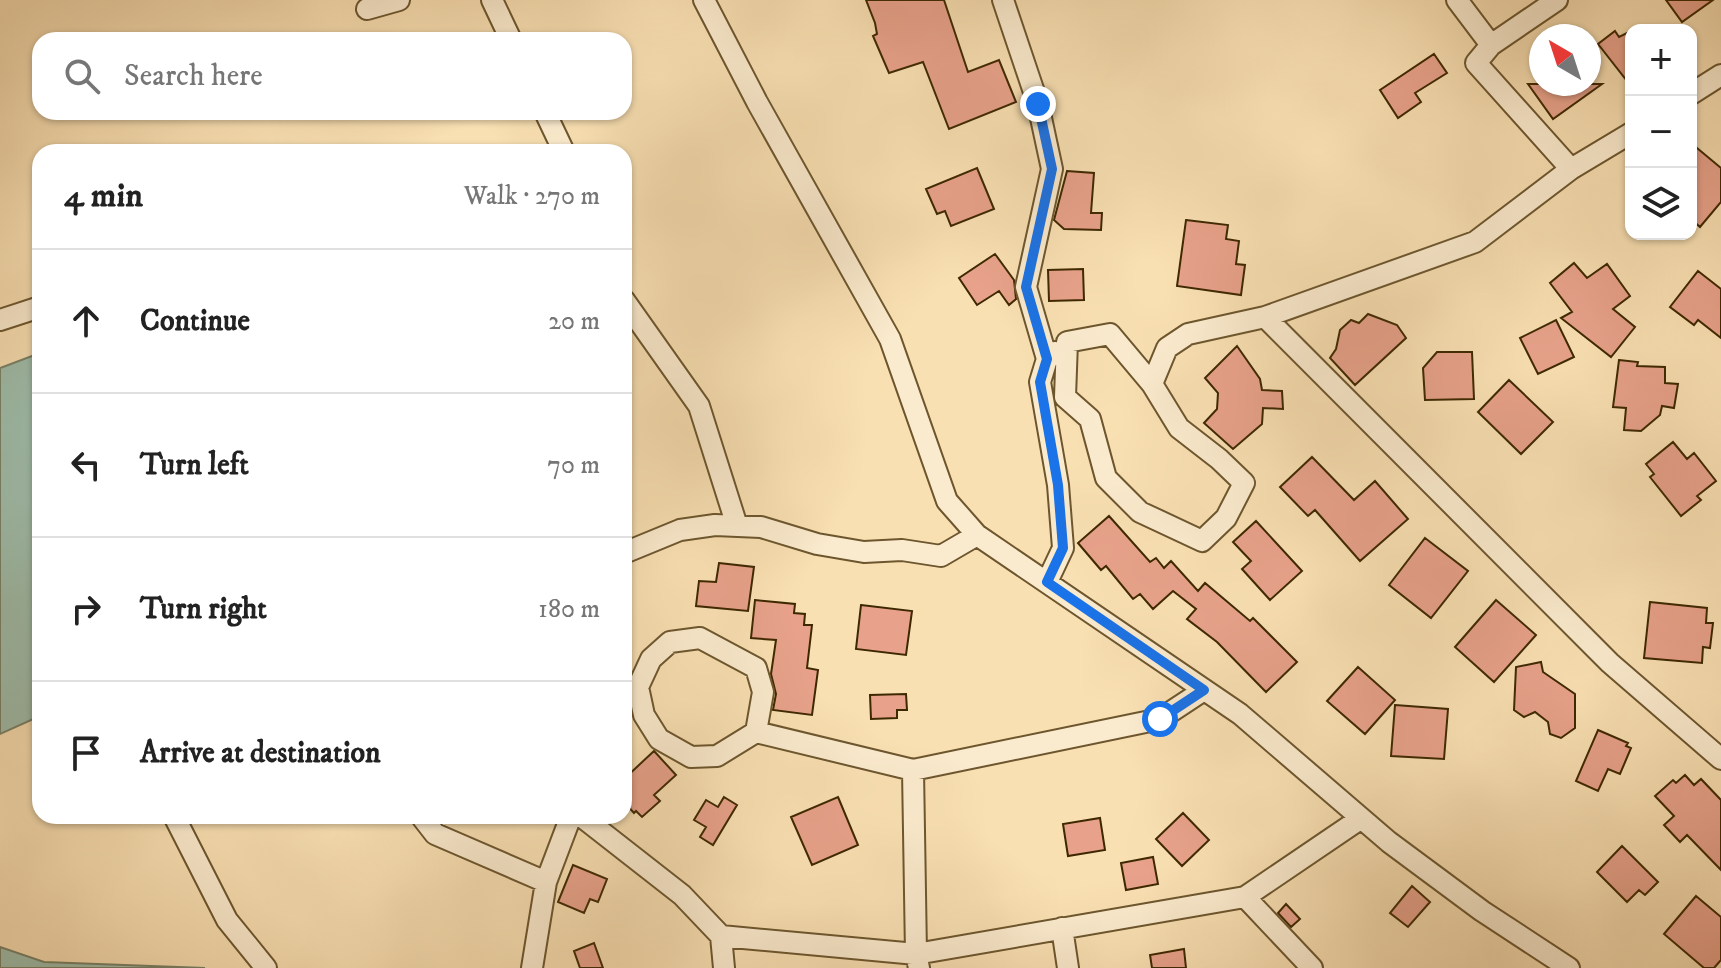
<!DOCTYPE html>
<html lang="en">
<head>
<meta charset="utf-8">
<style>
  :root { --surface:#fff; --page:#f2f2f2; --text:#222; --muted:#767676; --line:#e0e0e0 }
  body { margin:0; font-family:"IM FELL DW Pica",serif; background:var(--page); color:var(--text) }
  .controls { position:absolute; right:24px; top:24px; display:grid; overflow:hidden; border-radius:16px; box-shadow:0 2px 6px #0004 }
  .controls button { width:72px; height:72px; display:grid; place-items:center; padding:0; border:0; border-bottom:2px solid var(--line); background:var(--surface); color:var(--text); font:40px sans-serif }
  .compass { position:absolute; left:1529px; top:24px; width:72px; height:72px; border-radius:50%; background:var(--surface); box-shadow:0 2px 6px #0004; rotate:321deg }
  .stop { position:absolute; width:24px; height:24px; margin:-18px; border:6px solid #1a73e8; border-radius:50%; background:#fff }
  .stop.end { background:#1a73e8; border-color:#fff; box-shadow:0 2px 8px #0008 }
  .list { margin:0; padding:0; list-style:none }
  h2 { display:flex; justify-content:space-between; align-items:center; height:104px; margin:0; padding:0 32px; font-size:34px }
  h2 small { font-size:26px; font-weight:400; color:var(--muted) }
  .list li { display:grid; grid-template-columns:52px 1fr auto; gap:24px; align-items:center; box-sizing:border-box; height:144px; padding:0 32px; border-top:2px solid var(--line) }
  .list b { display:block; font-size:30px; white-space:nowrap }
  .list em { font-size:26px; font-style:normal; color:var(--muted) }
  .icon { flex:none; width:44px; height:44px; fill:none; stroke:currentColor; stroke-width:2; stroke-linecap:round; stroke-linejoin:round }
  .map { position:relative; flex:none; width:1721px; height:968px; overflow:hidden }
  .search { position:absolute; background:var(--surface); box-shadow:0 2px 6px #0004; left:32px; top:32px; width:600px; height:88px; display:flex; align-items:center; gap:20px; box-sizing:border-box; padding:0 28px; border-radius:24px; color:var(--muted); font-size:30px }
  .panel { position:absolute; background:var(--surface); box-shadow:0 2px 6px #0004; left:32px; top:144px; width:600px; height:680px; border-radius:24px }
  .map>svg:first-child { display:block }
</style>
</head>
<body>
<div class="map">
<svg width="1721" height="968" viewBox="0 0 1721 968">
  <rect width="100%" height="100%" fill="#f9e0b3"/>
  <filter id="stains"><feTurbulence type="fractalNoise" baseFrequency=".0025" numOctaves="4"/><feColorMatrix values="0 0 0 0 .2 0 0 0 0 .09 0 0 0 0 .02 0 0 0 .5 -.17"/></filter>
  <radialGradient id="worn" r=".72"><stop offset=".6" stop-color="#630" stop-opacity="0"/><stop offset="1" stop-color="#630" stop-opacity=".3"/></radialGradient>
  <path fill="#9ebdab" stroke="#788167" stroke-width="2" d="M40,353V716L0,734V368Z
    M0,947L44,962L205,968H0Z"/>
  <path fill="#e8a28b" stroke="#3e2802" stroke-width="2" d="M866,0H944L968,72L999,60L1016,102L949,129L923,62L889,73L873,36L877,34L875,23Z
    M1666,0H1713L1682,22Z
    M1615,31L1619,37L1631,31V86L1598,44Z
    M1434,54L1447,73L1415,93L1421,102L1398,118L1380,90Z
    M1528,84H1602L1553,119Z
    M1691,143L1721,168V202L1700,227L1691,219Z
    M977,168L994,209L951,226L945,211L937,214L926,189Z
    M1067,171L1094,173L1091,213H1102L1101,230L1064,229L1054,220Z
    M1186,220L1228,225L1226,239L1239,241L1236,264L1245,265L1241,295L1177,286Z
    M995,254L1014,280L1016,299L1009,305L999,291L977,305L959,278Z
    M1574,263L1587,278L1607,264L1630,296L1613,309L1635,327L1611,357L1561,318L1572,312L1550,283Z
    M1083,269L1084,300L1049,301L1048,270Z
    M1698,271L1721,289V338L1698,320L1694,325L1670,307Z
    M1368,314L1397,325L1406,338L1355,385L1330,358L1336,349L1340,330L1351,320L1359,323Z
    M1556,320L1574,357L1538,374L1520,338Z
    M1237,346L1260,379L1262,390L1282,391L1283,409L1263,408L1262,424L1233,449L1204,423L1217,409L1218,393L1205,378Z
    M1437,352H1472L1474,399L1425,400L1423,368Z
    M1619,360L1638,362L1637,366L1665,367V383L1678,384L1674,408L1662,406L1660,415L1641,431L1624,430L1626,408L1613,407Z
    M1509,380L1553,422L1521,454L1478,412Z
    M1673,442L1687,459L1694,453L1716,481L1697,496L1701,500L1681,516L1650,477L1654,474L1646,464Z
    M1312,457L1354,500L1375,481L1408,519L1360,561L1315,510L1308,516L1280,487Z
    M1109,516L1150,562L1156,558L1164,568L1171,561L1198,591L1205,583L1250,621L1253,618L1297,662L1266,692L1217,642L1187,619L1196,609L1173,591L1153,609L1140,594L1133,599L1106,566L1101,570L1078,543Z
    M1256,521L1302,571L1270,600L1242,569L1251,561L1233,542Z
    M1425,538L1468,571L1431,618L1389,585Z
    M719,563L754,567L748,611L696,606L699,581L716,582Z
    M755,600L795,604L794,613L805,614L804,625H812L807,668L818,670L812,715L773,710L776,694L771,674L776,640L751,638Z
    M1496,600L1536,635L1494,682L1455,647Z
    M1650,602L1707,608L1706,623H1713L1710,648L1703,647L1702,663L1644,658Z
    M861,605L912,611L906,655L856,649Z
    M1541,662L1543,672L1575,694V728L1561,738L1550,734L1548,722L1535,712L1524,717L1514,710L1516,667Z
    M1358,667L1395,700L1365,734L1327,701Z
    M906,694L907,710H897V718L871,719L870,695Z
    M1395,705L1448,709L1444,759L1391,756Z
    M1598,730L1628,743L1626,746L1631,748L1620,774L1608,769L1598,791L1576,781Z
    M654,751L676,775L654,795L660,801L642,817L636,811L634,813L624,802V779Z
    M1685,775L1694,785L1701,779L1721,800V870L1687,835L1680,842L1664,825L1674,816L1655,796L1673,780L1676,783Z
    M724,797L737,805L713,845L700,837L706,827L694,820L706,800L718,807Z
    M838,797L858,845L812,865L791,817Z
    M1183,813L1209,840L1182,866L1156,839Z
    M1100,818L1105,850L1068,856L1063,824Z
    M1622,846L1658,882L1645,895L1639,890L1627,902L1597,872Z
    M1153,857L1158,884L1126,890L1121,863Z
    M573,865L607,879L598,902L590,899L584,913L558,902Z
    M1412,886L1430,902L1408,927L1390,913Z
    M1696,896L1721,917V960L1714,968H1704L1664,934Z
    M1286,904L1300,919L1291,927L1278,913Z
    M594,943L603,968H580L574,951Z
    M1184,949L1186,968H1152L1150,955Z"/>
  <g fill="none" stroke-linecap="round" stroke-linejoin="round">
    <g stroke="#6d562e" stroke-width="24">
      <path id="minor" d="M492,0L511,40
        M704,0L757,102L890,339L947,501L977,535L1240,714L1389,842L1482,911L1569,968
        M1003,0L1038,104L1052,169L1026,287L1047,359
        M1457,0L1491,45
        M367,9L399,0
        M1691,94L1721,75
        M545,112L564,152
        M1571,169L1631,133
        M624,300L699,406L737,526
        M1265,317L1475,242L1571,169L1476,63L1491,45L1557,0
        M0,320L40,307
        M1152,384L1110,334L1067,342L1065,397L1090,419L1106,478L1140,512L1202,541L1226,518L1244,483L1219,459L1179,428L1152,384L1167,348L1188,334L1265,317L1610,663L1721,759
        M624,553L680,530L715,525L761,527L817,544L864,552L902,550L941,556L977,535
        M1047,582L1063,548L1058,485L1040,382L1047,359L1055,352
        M756,732L717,756L691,757L659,739L644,715L638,687L651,659L670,642L700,638L756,668L763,692L756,732L913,770L1160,719L1204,690
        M913,770L916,954L1245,897L1360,819
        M174,816L227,920L266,968
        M421,816L435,834L546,882L571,816
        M581,816L682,895L721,936L724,968
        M1245,897L1312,968
        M1062,928L1068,968
        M721,936L916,954L919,968
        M532,968L546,882"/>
    </g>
    <use href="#minor" stroke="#fbebce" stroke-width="20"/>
  </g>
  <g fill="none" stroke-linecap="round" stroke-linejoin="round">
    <path stroke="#1a73e8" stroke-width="10" d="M1038,104L1052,169L1026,287L1047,359L1040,382L1058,485L1063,548L1047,582L1204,690L1160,719"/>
  </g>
  <rect width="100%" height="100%" filter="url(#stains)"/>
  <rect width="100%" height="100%" fill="url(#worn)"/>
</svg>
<div class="controls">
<button>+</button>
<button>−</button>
<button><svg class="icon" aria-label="layers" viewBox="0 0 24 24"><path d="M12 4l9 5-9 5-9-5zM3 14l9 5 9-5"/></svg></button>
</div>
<svg class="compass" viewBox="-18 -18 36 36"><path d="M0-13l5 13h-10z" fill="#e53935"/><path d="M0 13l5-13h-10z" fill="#767676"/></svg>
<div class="stop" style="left:1160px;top:719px"></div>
<div class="stop end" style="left:1038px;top:104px"></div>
<div class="search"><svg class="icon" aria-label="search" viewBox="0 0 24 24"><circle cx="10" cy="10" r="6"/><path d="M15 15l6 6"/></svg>Search here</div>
<section class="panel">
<h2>4 min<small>Walk · 270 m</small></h2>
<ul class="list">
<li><svg class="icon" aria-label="ahead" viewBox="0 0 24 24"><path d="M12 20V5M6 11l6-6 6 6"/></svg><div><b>Continue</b></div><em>20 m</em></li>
<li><svg class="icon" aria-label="left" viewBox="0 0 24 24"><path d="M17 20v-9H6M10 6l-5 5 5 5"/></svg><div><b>Turn left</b></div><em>70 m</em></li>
<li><svg class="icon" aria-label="right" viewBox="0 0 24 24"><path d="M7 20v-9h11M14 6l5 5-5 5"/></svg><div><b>Turn right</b></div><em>180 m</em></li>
<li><svg class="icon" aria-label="arrive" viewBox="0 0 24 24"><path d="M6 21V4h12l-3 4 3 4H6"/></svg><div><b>Arrive at destination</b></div></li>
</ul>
</section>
</div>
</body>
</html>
